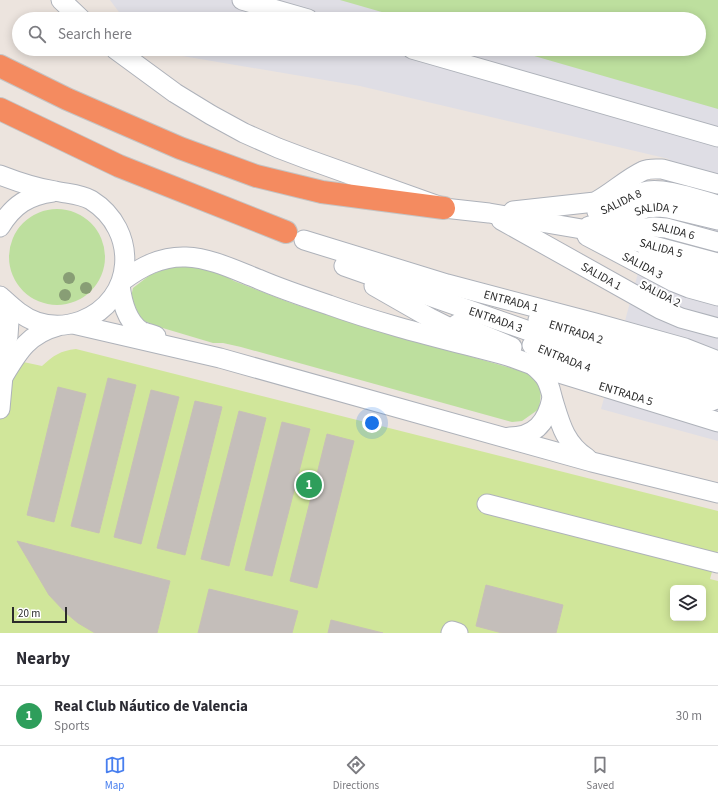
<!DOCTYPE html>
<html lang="en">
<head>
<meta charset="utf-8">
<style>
  :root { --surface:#fff; --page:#f7f7f7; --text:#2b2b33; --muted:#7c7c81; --line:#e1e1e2; --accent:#487fef }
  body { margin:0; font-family:"Source Sans 3",sans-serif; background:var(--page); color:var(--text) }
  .controls { position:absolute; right:12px; bottom:12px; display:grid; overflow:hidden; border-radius:6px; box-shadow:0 2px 10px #0003 }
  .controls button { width:36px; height:36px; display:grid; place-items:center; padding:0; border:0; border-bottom:1px solid var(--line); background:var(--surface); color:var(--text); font:20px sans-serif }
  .scale { position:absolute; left:12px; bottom:10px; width:55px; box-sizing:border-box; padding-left:4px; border:2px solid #2b2b2b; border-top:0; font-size:11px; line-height:14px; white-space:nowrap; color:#2b2b2b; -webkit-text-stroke:3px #fff; paint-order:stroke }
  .you { position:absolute; left:372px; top:423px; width:14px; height:14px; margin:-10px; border:3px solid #fff; border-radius:50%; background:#1a73e8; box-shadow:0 0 0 6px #1a73e833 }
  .badge { display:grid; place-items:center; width:26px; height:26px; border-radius:50%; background:var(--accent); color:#fff; font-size:13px; font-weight:700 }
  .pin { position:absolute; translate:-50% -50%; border:2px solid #fff; box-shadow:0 1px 4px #0006 }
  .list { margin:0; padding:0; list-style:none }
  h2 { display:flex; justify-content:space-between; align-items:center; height:52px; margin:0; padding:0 16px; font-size:17px }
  h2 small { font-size:13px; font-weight:400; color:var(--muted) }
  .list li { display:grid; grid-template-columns:26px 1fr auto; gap:12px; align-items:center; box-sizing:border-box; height:60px; padding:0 16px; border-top:1px solid var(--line) }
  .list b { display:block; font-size:15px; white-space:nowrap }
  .list p { margin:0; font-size:13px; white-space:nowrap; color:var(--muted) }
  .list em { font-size:13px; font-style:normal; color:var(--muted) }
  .icon { flex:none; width:22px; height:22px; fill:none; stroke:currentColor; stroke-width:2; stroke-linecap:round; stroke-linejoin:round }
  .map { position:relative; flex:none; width:718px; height:633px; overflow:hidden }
  .search { position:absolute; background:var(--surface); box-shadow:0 2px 10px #0003; left:12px; right:12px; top:12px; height:44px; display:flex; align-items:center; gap:10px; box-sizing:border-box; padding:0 14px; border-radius:22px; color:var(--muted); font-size:15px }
  .sheet { height:112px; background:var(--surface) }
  nav { display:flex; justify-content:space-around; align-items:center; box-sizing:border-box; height:56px; border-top:1px solid var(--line); background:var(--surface); font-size:11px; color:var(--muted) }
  nav a { display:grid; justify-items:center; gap:2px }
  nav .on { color:var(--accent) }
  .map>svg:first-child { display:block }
</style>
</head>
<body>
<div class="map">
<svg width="718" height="633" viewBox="0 0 718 633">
  <rect width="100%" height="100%" fill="#ece4de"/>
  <path fill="#dfdee5" d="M110,0H718V441L601,409L669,159L360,86L147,50L146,49H699V19H124Z"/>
  <path fill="#bddf9e" d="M340,0H718V109L510,49H699V19H406Z
    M9 257a48 48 0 1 1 96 0a48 48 0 1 1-96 0Z
    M196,264L219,272L234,281L291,303L349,322L532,374C543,386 541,394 539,409L522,421L512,422L241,347L223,343H213L156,326L144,321L139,315L131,297L133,288L150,275L175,265Z"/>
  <path fill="#d0e69a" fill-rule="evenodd" d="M76,349L718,511V550L710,579L718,581V633H0V357L42,366C54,355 60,351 76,349ZM673,588H703V618H673Z"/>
  <path fill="#c4beba" stroke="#c7bfb7" d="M108,378L136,385L99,533L71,526Z
    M58,387L86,394L54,522L27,515Z
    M151,390L179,397L141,544L114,537Z
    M195,401L222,407L185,555L157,548Z
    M239,411L266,418L229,566L201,559Z
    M282,422L310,429L272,576L245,570Z
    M327,434L354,441L317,588L290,581Z
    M17,541L170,581L157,633H95L78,623L66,613L49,595Z
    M486,585L563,605L556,633H502L476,626Z
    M209,589L298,611L292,633H198Z
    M331,620L383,633H328Z"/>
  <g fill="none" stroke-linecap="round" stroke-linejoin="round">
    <g stroke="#aeb2ba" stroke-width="21">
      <g id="minor">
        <path d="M61,0L81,19"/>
        <path d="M242,0L308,19"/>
        <path id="s1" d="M115,49L175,93L211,115L244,133L278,148L307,159L444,208L489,213L605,233L718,263"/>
        <path d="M412,49L718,137"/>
        <path d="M0,175C18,182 36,188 55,191C68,194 80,194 91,200C139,230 136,300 81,321C67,326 52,327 37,322C22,317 11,306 0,296"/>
        <path d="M513,211L595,202C612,193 626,179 643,171C649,168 656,169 662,169L718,184"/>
        <path id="s2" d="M597,212C613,208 627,197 643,192C662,186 699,200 718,205"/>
        <path id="s3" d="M501,220L660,309L681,318L718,328"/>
        <path id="s4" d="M589,226L612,222L646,208L659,207L668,208L718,220"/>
        <path d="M0,227C13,205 29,195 53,192"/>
        <path id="s5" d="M618,232L654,227L666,228L718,242"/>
        <path id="s6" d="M587,236L674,282L689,288L718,296"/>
        <path id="s7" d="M304,240L447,284L595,323L685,348L718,361"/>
        <path d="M648,253L680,268L718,280"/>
        <path id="s8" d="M344,266L580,349L718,390"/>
        <path id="s9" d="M122,281C141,267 161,256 186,257C211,258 235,270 258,279C281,289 305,297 329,305C387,326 448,340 508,356L533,365L718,422"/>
        <path d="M120,285C122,301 126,321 141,331C145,333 151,334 156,336"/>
        <path d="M374,286L430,318L468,337"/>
        <path id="s10" d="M538,320L718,376"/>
        <path d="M73,324L220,358L592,462L718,493"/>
        <path d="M457,324L512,347"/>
        <path id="s11" d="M532,345L583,366L679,393L712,401"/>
        <path d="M533,365C538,370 543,374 546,379C550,386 551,393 553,400C560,423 565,444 587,458"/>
        <path d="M3,377C18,352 28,334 58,326"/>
        <path d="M0,409L3,376L4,351L8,336L9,321L7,303"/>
        <path d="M509,437C535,437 547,422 552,398"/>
        <path d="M487,504L718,563"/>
        <path d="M451,633L452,631L458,633"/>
      </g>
    </g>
    <g stroke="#c4c4c4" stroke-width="24">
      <path id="highway" d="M0,66L67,99L180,148L256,176L322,192L444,208
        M0,109L119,166L286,232"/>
    </g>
    <use href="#minor" stroke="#fff" stroke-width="19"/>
    <use href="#highway" stroke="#f48b60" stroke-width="22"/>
  </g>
  <g fill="#889e75">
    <circle cx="69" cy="278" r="6"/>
    <circle cx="86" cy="288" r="6"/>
    <circle cx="65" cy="295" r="6"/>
  </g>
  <g text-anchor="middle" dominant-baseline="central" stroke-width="4" stroke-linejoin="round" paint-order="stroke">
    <g font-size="12" fill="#2b2b2b" stroke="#fff">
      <text stroke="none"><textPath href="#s2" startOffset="26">SALIDA 8</textPath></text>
      <text stroke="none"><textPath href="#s4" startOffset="70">SALIDA 7</textPath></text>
      <text stroke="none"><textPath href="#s5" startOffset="56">SALIDA 6</textPath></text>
      <text stroke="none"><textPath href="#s1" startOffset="589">SALIDA 5</textPath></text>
      <text stroke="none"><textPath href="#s6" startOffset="63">SALIDA 3</textPath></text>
      <text stroke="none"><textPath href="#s3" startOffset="115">SALIDA 1</textPath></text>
      <text transform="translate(660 294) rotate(27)">SALIDA 2</text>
      <text stroke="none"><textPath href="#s7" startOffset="216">ENTRADA 1</textPath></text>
      <text stroke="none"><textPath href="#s8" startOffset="161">ENTRADA 3</textPath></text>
      <text stroke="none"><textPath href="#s10" startOffset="40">ENTRADA 2</textPath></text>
      <text stroke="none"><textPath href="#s11" startOffset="35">ENTRADA 4</textPath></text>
      <text stroke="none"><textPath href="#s9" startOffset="531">ENTRADA 5</textPath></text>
    </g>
  </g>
</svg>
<div class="controls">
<button><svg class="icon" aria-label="layers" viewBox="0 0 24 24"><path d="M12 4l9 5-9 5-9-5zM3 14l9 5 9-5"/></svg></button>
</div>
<div class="scale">20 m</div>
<div class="you"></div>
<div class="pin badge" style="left:309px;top:485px;background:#2e9e5b">1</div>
<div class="search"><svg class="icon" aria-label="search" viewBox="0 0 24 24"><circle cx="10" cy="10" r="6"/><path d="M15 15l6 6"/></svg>Search here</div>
</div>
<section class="sheet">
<h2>Nearby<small></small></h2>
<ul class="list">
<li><span class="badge" style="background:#2e9e5b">1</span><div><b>Real Club Náutico de Valencia</b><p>Sports</p></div><em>30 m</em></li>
</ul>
</section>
<nav>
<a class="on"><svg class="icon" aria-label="map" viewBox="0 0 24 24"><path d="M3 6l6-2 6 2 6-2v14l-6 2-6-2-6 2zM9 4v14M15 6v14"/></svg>Map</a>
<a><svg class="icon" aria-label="directions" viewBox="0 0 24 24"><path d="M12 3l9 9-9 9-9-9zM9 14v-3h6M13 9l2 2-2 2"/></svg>Directions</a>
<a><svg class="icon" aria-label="saved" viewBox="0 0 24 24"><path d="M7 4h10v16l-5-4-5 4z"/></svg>Saved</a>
</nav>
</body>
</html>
